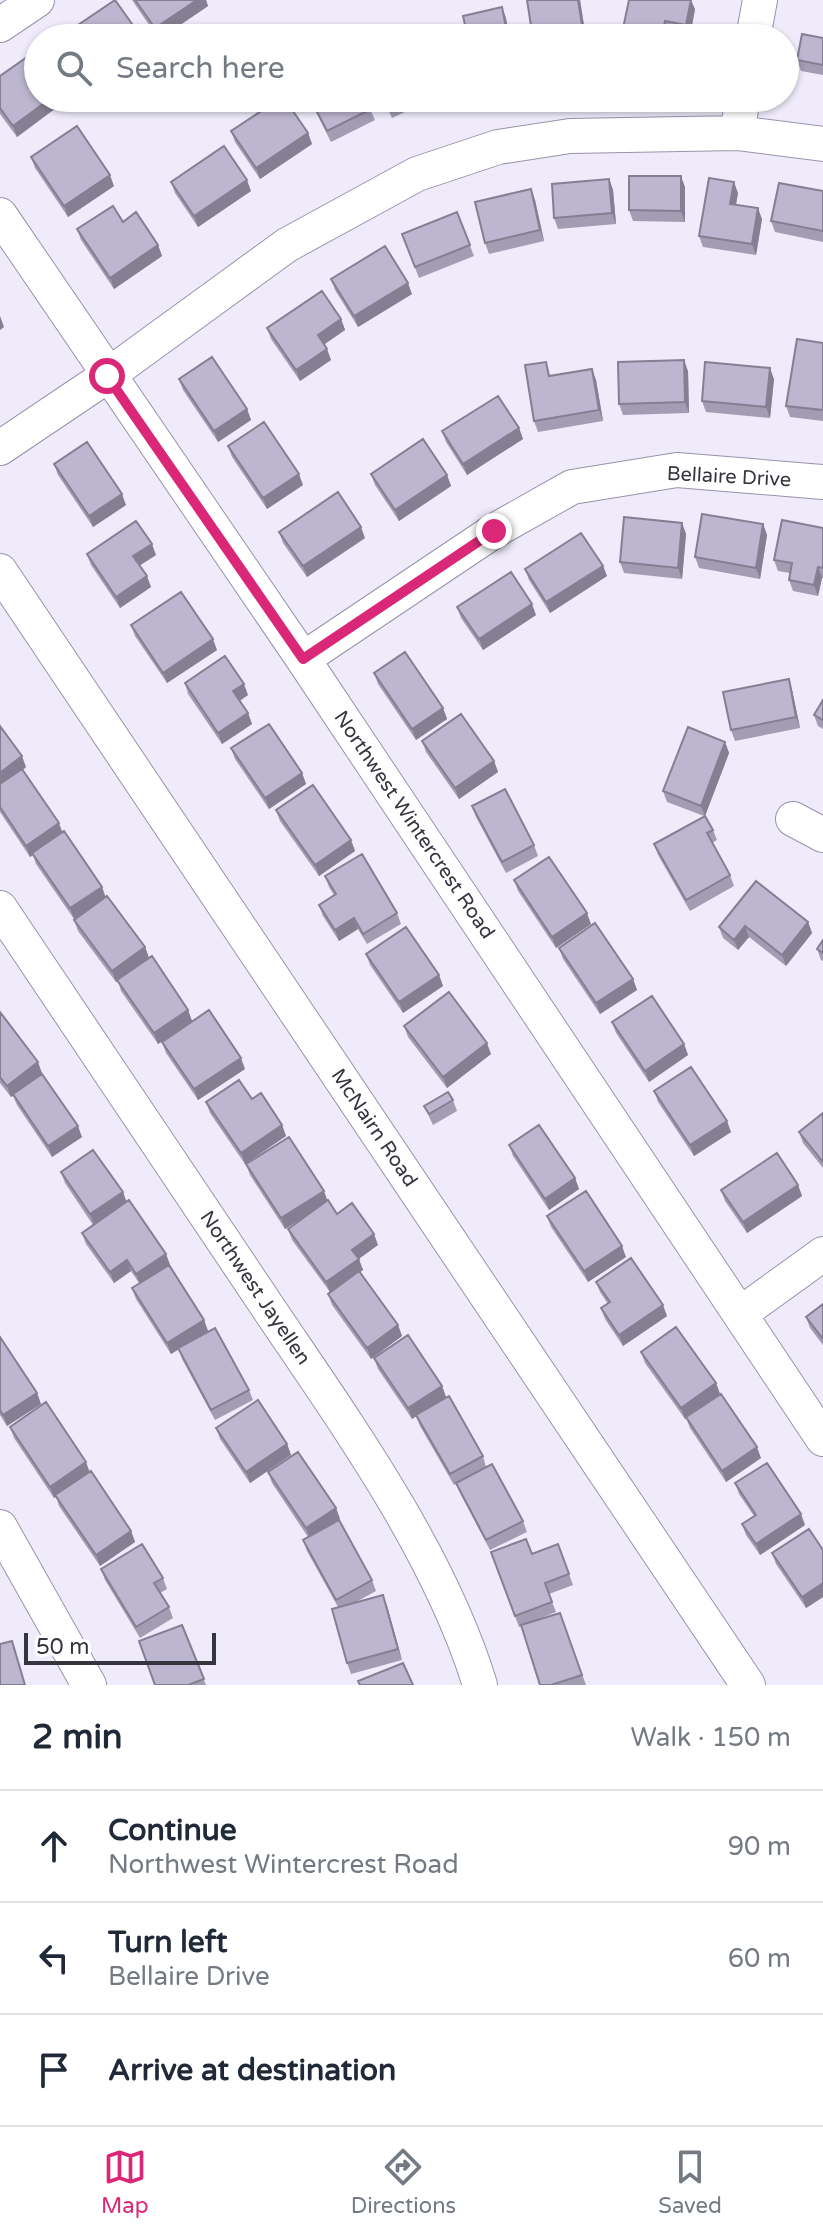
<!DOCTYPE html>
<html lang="en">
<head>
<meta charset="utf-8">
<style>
  :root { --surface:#fff; --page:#f6f6f7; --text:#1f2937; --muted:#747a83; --line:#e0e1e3; --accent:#db2777 }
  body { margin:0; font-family:"Varela Round",sans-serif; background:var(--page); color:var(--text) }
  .scale { position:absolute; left:24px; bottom:20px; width:192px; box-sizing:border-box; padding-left:8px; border:4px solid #36343e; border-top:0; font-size:22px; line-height:28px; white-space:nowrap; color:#36343e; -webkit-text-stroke:6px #fff; paint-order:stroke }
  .stop { position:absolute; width:24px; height:24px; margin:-18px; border:6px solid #db2777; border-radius:50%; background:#fff }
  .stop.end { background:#db2777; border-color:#fff; box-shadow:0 2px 8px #0008 }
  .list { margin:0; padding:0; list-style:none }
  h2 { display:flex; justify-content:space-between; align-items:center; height:104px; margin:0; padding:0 32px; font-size:34px }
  h2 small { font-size:26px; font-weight:400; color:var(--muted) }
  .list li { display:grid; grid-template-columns:52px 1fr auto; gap:24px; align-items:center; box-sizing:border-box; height:112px; padding:0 32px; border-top:2px solid var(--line) }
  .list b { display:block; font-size:30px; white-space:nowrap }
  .list p { margin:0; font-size:26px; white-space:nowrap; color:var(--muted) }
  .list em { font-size:26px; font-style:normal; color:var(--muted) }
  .icon { flex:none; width:44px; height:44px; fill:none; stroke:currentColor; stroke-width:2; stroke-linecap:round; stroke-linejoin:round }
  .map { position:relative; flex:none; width:823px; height:1685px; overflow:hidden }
  .search { position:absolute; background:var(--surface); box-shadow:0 2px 6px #0004; left:24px; right:24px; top:24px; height:88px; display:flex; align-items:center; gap:20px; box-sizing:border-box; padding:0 28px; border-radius:44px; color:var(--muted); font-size:30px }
  .sheet { height:440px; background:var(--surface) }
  nav { display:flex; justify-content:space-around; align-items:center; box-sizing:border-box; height:112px; border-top:2px solid var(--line); background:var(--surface); font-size:22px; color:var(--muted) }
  nav a { display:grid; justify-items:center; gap:4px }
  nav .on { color:var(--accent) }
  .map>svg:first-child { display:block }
</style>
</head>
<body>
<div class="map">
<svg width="823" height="1685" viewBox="0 0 823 1685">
  <rect width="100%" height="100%" fill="#efebfb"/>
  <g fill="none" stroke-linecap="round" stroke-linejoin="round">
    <g stroke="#9893ab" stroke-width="36">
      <path id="minor" d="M0,25L37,0
        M753,38L760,0
        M737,133L743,98
        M0,215L303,659L823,1439
        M0,448L107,376L287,245L417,174L498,147L570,136L737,133L823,144
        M0,571L748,1685
        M303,659L494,531L572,487L677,470L823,482
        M793,819L823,835
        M0,908C89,1041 178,1173 267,1306C345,1422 439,1551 480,1685
        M740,1314L823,1254
        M0,1527L89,1685"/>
    </g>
    <use href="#minor" stroke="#fff" stroke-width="34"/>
  </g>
  <path fill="#a29db3" d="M132,0H206L208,6L161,38H158Z
    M527,0H580L586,38H535L532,32Z
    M629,0L695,9L690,36L669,32Z
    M823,38V75L801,71L797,60Z
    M0,76L64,102L17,137L0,114Z
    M309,98H365L375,120L331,142Z
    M383,98H435L392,118Z
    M231,131L308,133L312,144L260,179L235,142Z
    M31,157L114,186L68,217L35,168Z
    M609,179L613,190L616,224L558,229L554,218Z
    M171,182L251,191L198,227L175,193Z
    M685,187V222L633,221L629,210Z
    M531,189L535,200L544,241L489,254L485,243Z
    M823,191V242L775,232L771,221Z
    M738,193L736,205L762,219L756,255L703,247L699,236Z
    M457,212L474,256L419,278L402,234Z
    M123,222L158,245L162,256L114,289L81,240L77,229Z
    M331,279L412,294L358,327L335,290Z
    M341,319L345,330L324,344L331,360L300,381L271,339L267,328Z
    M823,343V421L790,417L786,406Z
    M688,371L689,413L623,415L619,404Z
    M551,376L596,380L603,421L538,432L534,421Z
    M179,379L247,409L251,420L218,442L183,390Z
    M774,379L770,418L706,412L702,401Z
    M519,428L523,439L467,475L446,442L442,431Z
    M228,446L303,485L267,509L232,457Z
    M54,464L126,505L93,527L58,475Z
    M371,474L447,475L451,486L399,521L375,485Z
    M682,523L686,534L682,579L624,573L620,562Z
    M763,524L767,535L760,579L699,568L695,557Z
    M823,528V578H822L818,596L793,591L789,580L790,573L778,571L774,560Z
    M279,532L365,538L307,577L283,543Z
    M87,554L156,555L139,566L151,587L120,608L91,565Z
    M603,566L607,576L550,613L529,580L525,569Z
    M457,607L536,615L483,650L461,618Z
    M131,625L217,650L167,683L135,636Z
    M374,673L443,708L447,719L416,740L378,684Z
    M789,679L792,690L800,728L735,741L731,730Z
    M185,683L248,695L240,701L248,713L252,724L222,744L188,694Z
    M823,700V729L818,726L814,715Z
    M0,726L26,767L23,770L62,833L102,887L105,897L145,947L149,958L188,1010L192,1021L158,1044L121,991L118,981L116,982L78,931L74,920L93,906L74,919L36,864L33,855L30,857L0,812Z
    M422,741L494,761L498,772L459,799L426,752Z
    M725,742L729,753L705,816L713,830L717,840L712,843L730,875L734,886L690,911L658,855L654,844L704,816L667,802L663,791Z
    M231,748L302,773L306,784L269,809L235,759Z
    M472,806L534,845L538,856L506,873L476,817Z
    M276,810L351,840L355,851L319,876L280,821Z
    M325,876L397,913L401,924L367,944L358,929L339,941L323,916L319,905L334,895L329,887Z
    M514,880L591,924L556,948L518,891Z
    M808,922L812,933L786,966L749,937L738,950L723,938L719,927Z
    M823,940V961L821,960L817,949Z
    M559,948L633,979L637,990L600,1014L563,959Z
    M366,954L439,975L443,986L403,1013L370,965Z
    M0,1012L42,1073L36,1078L82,1137L52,1157L17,1105L13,1096L11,1097L0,1083Z
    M612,1022L684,1044L688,1055L649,1082L616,1033Z
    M404,1026L491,1054L447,1088L408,1037Z
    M162,1042L245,1069L198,1100L166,1053Z
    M654,1091L731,1132L694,1156L658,1102Z
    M252,1099L282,1125L286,1136L245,1164L210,1113L206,1102Z
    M453,1100L457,1111L433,1125L424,1106Z
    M823,1113V1168L803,1143L799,1132Z
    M509,1145L575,1178L579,1189L549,1210L513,1156Z
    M246,1164L328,1201L337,1214L378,1245L358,1259L363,1270L360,1272L398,1325L402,1336L371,1359L332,1305L328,1294L330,1292L292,1240L288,1229L312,1211L285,1229L250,1175Z
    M61,1172L123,1192L126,1202L166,1254L170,1265L204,1320L208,1331L199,1336L249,1390L253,1400L215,1420L182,1359L179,1349L171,1354L136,1299L132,1288L139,1283L131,1271L114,1283L86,1244L82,1233L93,1225L65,1183Z
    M798,1185L802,1196L747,1233L725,1201L721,1190Z
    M547,1216L626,1257L588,1282L551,1227Z
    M596,1282L667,1316L623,1346L605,1319L601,1308L608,1304L600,1292Z
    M823,1304V1345L810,1328L806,1317Z
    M0,1337L37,1393L41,1404L7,1426L0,1415Z
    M641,1352L716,1383L720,1394L700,1408L761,1458L726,1482L690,1428L686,1418L685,1419L645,1363Z
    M374,1358L442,1386L446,1397L434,1405L483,1456L486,1467L523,1521L527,1532L490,1550L460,1493L456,1484L454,1485L420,1426L416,1416L412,1419L378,1369Z
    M10,1427L90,1472L131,1531L135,1542L100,1566L59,1506L56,1496L54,1498L14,1438Z
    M216,1428L287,1444L291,1455L250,1483L220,1439Z
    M268,1472L336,1508L340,1519L331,1524L372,1580L376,1591L356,1602L387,1606L402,1660L351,1674L347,1663L338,1607L307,1551L303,1540L308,1537L272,1483Z
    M735,1483L805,1525L760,1555L746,1535L742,1524L754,1516L739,1494Z
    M558,1544L573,1585L549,1594L556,1612L526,1624L560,1613L586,1685H540L522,1626L519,1627L491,1552L532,1554Z
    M823,1550V1597L806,1608L776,1564L772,1553Z
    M101,1569L163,1578L167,1589L160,1593L169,1607L173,1618L140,1638L105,1580Z
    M182,1625L206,1685H155Z"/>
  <path fill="#847f92" d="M197,0H206L208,6L161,38H158L155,28Z
    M578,0H580L586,38H584Z
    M691,0L695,9L690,36L686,25Z
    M502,7L506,18L510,38H508Z
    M665,21L669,32L668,38H662Z
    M51,98H63L64,102L17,137L13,126Z
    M308,133L312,144L260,179L256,168Z
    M110,175L114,186L68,217L64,206Z
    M681,176L685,187V222L681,211Z
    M609,179L613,190L616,224L612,213Z
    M247,180L251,191L198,227L194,216Z
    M734,182L738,193L734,215L730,204Z
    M531,189L535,200L544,241L540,230Z
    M758,208L762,219L756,255L752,244Z
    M158,245L162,256L114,289L110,278Z
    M408,283L412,294L358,327L354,316Z
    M0,316L4,327L0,330Z
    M341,319L345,330L322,346L318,335Z
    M327,349L331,360L300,381L296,370Z
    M684,360L688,371L689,413L685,402Z
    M770,368L774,379L770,418L766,407Z
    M592,369L596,380L603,421L599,410Z
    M247,409L251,420L218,442L214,431Z
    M519,428L523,439L467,475L463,464Z
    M299,474L303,485L267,509L263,498Z
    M447,475L451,486L399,521L395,510Z
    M122,494L126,505L93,527L89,516Z
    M682,523L686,534L682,579L678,568Z
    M763,524L767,535L760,579L756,568Z
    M361,527L365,538L307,577L303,566Z
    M152,544L156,555L137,567L133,556Z
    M603,566L607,576L550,613L546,602Z
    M818,567L822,578L818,596L814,585Z
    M147,576L151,587L120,608L116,597Z
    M532,604L536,615L483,650L479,639Z
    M213,639L217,650L167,683L163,673Z
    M789,679L792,690L800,728L796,717Z
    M244,684L248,695L237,702L233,691Z
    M443,708L447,719L416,740L412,729Z
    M248,713L252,724L222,744L218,733Z
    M725,742L729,753L705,816L701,806Z
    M22,756L26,767L0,787V773Z
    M494,761L498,772L459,799L455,788Z
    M302,773L306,784L269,809L265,798Z
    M59,823L63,834L30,857L26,846Z
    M351,840L355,851L319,876L315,865Z
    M102,887L106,898L74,919L70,908Z
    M587,913L591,924L556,948L552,937Z
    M354,918L358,929L339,941L335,930Z
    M808,922L812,933L786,966L782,955Z
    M745,926L749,937L738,950L734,940Z
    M145,947L149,958L116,982L112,971Z
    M439,975L443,986L403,1013L399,1002Z
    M633,979L637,990L600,1014L596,1003Z
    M188,1010L192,1021L158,1044L154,1033Z
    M487,1043L491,1054L447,1088L443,1077Z
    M684,1044L688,1055L649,1082L645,1071Z
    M241,1058L245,1069L198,1100L194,1089Z
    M38,1062L42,1073L11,1097L7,1086Z
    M727,1121L731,1132L694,1156L690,1145Z
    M282,1125L286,1136L245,1164L241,1153Z
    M78,1126L82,1137L52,1157L48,1146Z
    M575,1178L579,1189L549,1210L545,1199Z
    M798,1185L802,1196L747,1233L743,1222Z
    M324,1191L328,1202L285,1229L281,1218Z
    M123,1192L127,1203L94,1225L90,1214Z
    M374,1234L378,1245L356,1261L352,1250Z
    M622,1246L626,1257L588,1282L584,1271Z
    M166,1254L170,1265L140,1285L136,1274Z
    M359,1259L363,1270L330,1293L326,1282Z
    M127,1260L131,1271L114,1283L110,1272Z
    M663,1305L667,1316L623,1346L619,1335Z
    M204,1320L208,1331L171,1354L167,1343Z
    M398,1325L402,1336L371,1359L367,1348Z
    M716,1383L720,1394L685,1419L681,1408Z
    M442,1386L446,1397L412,1419L408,1408Z
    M37,1393L41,1404L7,1426L3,1415Z
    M287,1444L291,1455L250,1483L246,1472Z
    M757,1447L761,1458L726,1482L722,1471Z
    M86,1462L90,1473L54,1498L50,1487Z
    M336,1508L340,1519L310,1539L306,1528Z
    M801,1514L805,1525L760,1555L756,1544Z
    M131,1531L135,1542L100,1566L96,1555Z
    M823,1583V1597L806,1608L802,1597Z
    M383,1595L387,1606L402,1660L398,1649Z"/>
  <path fill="#bcb6d0" stroke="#847f92" stroke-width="2" d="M115,0L142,38H83L75,27Z
    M135,0H197L155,28Z
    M527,0H578L584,38H554L553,29L532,32Z
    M629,0H691L686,25L665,21L662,38H621Z
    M502,7L508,38H468L463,16Z
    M802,34L823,38V65L797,60Z
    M33,53L38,60V98H51L13,126L0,108V76Z
    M281,98H284L308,133L256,168L231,131Z
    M310,98H365L371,109L327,131Z
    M384,98H408L388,107Z
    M77,126L110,175L64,206L31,157Z
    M224,146L247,180L194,216L171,182Z
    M629,176H681V211L629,210Z
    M709,178L734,182L730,204L758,208L752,244L699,236Z
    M609,179L612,213L554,218L552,184Z
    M779,183L823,191V231L771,221Z
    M531,189L540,230L485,243L475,202Z
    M113,206L123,222L136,212L158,245L110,278L77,229Z
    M457,212L470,245L415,267L402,234Z
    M385,246L408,283L354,316L331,279Z
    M322,291L341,319L318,335L327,349L296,370L267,328Z
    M797,339L823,343V410L786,406Z
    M212,357L247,409L214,431L179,379Z
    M684,360L685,402L619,404L618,362Z
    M546,362L549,376L592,369L599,410L534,421L525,365Z
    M705,362L770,368L766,407L702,401Z
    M498,396L519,428L463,464L442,431Z
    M264,422L299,474L263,498L228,446Z
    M423,439L447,475L395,510L371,474Z
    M87,442L122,494L89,516L54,464Z
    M338,492L361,527L303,566L279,532Z
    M702,514L763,524L756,568L695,557Z
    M624,517L682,523L678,568L620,562Z
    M782,520L823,528V568L818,567L814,585L789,580L792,563L774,560Z
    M136,521L152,544L133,556L147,576L116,597L87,554Z
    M581,533L603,566L546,602L525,569Z
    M511,572L532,604L479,639L457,607Z
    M181,592L213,639L163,673L131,625Z
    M405,652L443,708L412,729L374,673Z
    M225,656L244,684L233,691L248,713L218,733L185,683Z
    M789,679L796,717L731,730L723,692Z
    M823,700V720L814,715Z
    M461,714L494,761L455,788L422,741Z
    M269,724L302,773L265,798L231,748Z
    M0,726L22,756L0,773Z
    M688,727L725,742L701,806L663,791Z
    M22,769L59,823L26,846L0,807V784Z
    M313,785L351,840L315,865L276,810Z
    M505,789L534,845L502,862L472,806Z
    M705,816L713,830L707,833L730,875L686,900L654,844Z
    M64,831L102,887L70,908L32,853Z
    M362,854L397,913L363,934L354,918L335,930L319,905L336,894L325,876Z
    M549,857L587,913L552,937L514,880Z
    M756,881L808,922L782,955L745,926L734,940L719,927Z
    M107,896L145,947L112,971L74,920Z
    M595,923L633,979L596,1003L559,948Z
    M406,927L439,975L399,1002L366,954Z
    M823,940V953L817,949Z
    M152,956L188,1010L154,1033L117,980Z
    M449,992L487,1043L443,1077L404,1026Z
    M652,996L684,1044L645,1071L612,1022Z
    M209,1010L241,1058L194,1089L162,1042Z
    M0,1012L38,1062L7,1086L0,1077Z
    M691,1067L727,1121L690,1145L654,1091Z
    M42,1074L78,1126L48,1146L13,1094Z
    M239,1080L252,1099L261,1093L282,1125L241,1153L206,1102Z
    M448,1092L453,1100L429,1114L424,1106Z
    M823,1113V1162L799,1132Z
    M539,1125L575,1178L545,1199L509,1145Z
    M289,1137L324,1191L281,1218L246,1164Z
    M93,1150L123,1192L90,1214L61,1172Z
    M777,1153L798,1185L743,1222L721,1190Z
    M586,1191L622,1246L584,1271L547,1216Z
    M129,1200L166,1254L136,1274L127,1260L110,1272L82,1233Z
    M328,1200L337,1214L352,1203L374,1234L352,1250L359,1259L326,1282L288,1229Z
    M631,1258L663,1305L619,1335L601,1308L610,1302L596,1282Z
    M169,1265L204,1320L167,1343L132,1288Z
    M359,1271L398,1325L367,1348L328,1294Z
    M823,1304V1339L806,1317Z
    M676,1327L716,1383L681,1408L641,1352Z
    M215,1328L249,1390L211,1410L178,1348Z
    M408,1335L442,1386L408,1408L374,1358Z
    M0,1337L37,1393L3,1415L0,1410Z
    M721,1394L757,1447L722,1471L686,1417Z
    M449,1396L483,1456L450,1474L416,1415Z
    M258,1400L287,1444L246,1472L216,1428Z
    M46,1402L86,1462L50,1487L10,1427Z
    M298,1452L336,1508L306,1528L268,1472Z
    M767,1463L801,1514L756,1544L742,1524L756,1515L735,1483Z
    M492,1464L523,1521L486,1540L456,1483Z
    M91,1471L131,1531L96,1555L55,1495Z
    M339,1520L372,1580L336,1600L303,1540Z
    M809,1529L823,1550V1583L802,1597L772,1553Z
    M526,1539L532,1554L558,1544L569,1574L545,1583L552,1602L515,1616L491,1552Z
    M142,1544L163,1578L154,1583L169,1607L136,1627L101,1569Z
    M383,1595L398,1649L347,1663L332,1609Z
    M560,1613L582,1675L551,1685H540L521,1625Z
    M182,1625L204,1679L188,1685H155L139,1641Z
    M12,1641L25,1685H0V1644Z
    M403,1663L413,1685H360L358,1681Z"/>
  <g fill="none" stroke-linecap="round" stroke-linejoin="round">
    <path stroke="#db2777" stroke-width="10" d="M107,376L303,659L494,531"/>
  </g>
  <g text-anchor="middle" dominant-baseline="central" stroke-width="6" stroke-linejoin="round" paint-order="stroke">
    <g font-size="20" fill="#36343e" stroke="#fff">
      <text transform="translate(729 477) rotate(3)">Bellaire Drive</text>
      <text transform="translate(414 825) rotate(56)">Northwest Wintercrest Road</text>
      <text transform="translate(374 1128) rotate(56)">McNairn Road</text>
      <text transform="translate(255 1288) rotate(56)">Northwest Jayellen</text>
    </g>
  </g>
</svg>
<div class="scale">50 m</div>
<div class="stop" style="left:107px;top:376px"></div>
<div class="stop end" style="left:494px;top:531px"></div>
<div class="search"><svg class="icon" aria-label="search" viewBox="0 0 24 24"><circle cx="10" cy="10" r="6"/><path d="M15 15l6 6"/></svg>Search here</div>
</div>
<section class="sheet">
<h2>2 min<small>Walk · 150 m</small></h2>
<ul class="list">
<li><svg class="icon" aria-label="ahead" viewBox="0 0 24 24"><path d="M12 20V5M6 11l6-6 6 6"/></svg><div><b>Continue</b><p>Northwest Wintercrest Road</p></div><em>90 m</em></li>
<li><svg class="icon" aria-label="left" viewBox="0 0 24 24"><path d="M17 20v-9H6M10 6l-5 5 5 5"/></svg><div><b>Turn left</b><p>Bellaire Drive</p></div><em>60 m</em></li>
<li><svg class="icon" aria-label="arrive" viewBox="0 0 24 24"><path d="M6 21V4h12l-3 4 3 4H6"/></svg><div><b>Arrive at destination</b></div></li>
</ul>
</section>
<nav>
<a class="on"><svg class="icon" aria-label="map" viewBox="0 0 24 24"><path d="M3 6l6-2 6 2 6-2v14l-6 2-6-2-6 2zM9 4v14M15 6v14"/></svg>Map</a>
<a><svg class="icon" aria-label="directions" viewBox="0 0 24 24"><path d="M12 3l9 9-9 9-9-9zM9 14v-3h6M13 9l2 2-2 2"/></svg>Directions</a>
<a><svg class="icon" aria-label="saved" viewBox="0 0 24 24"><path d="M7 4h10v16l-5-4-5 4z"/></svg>Saved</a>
</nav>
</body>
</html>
